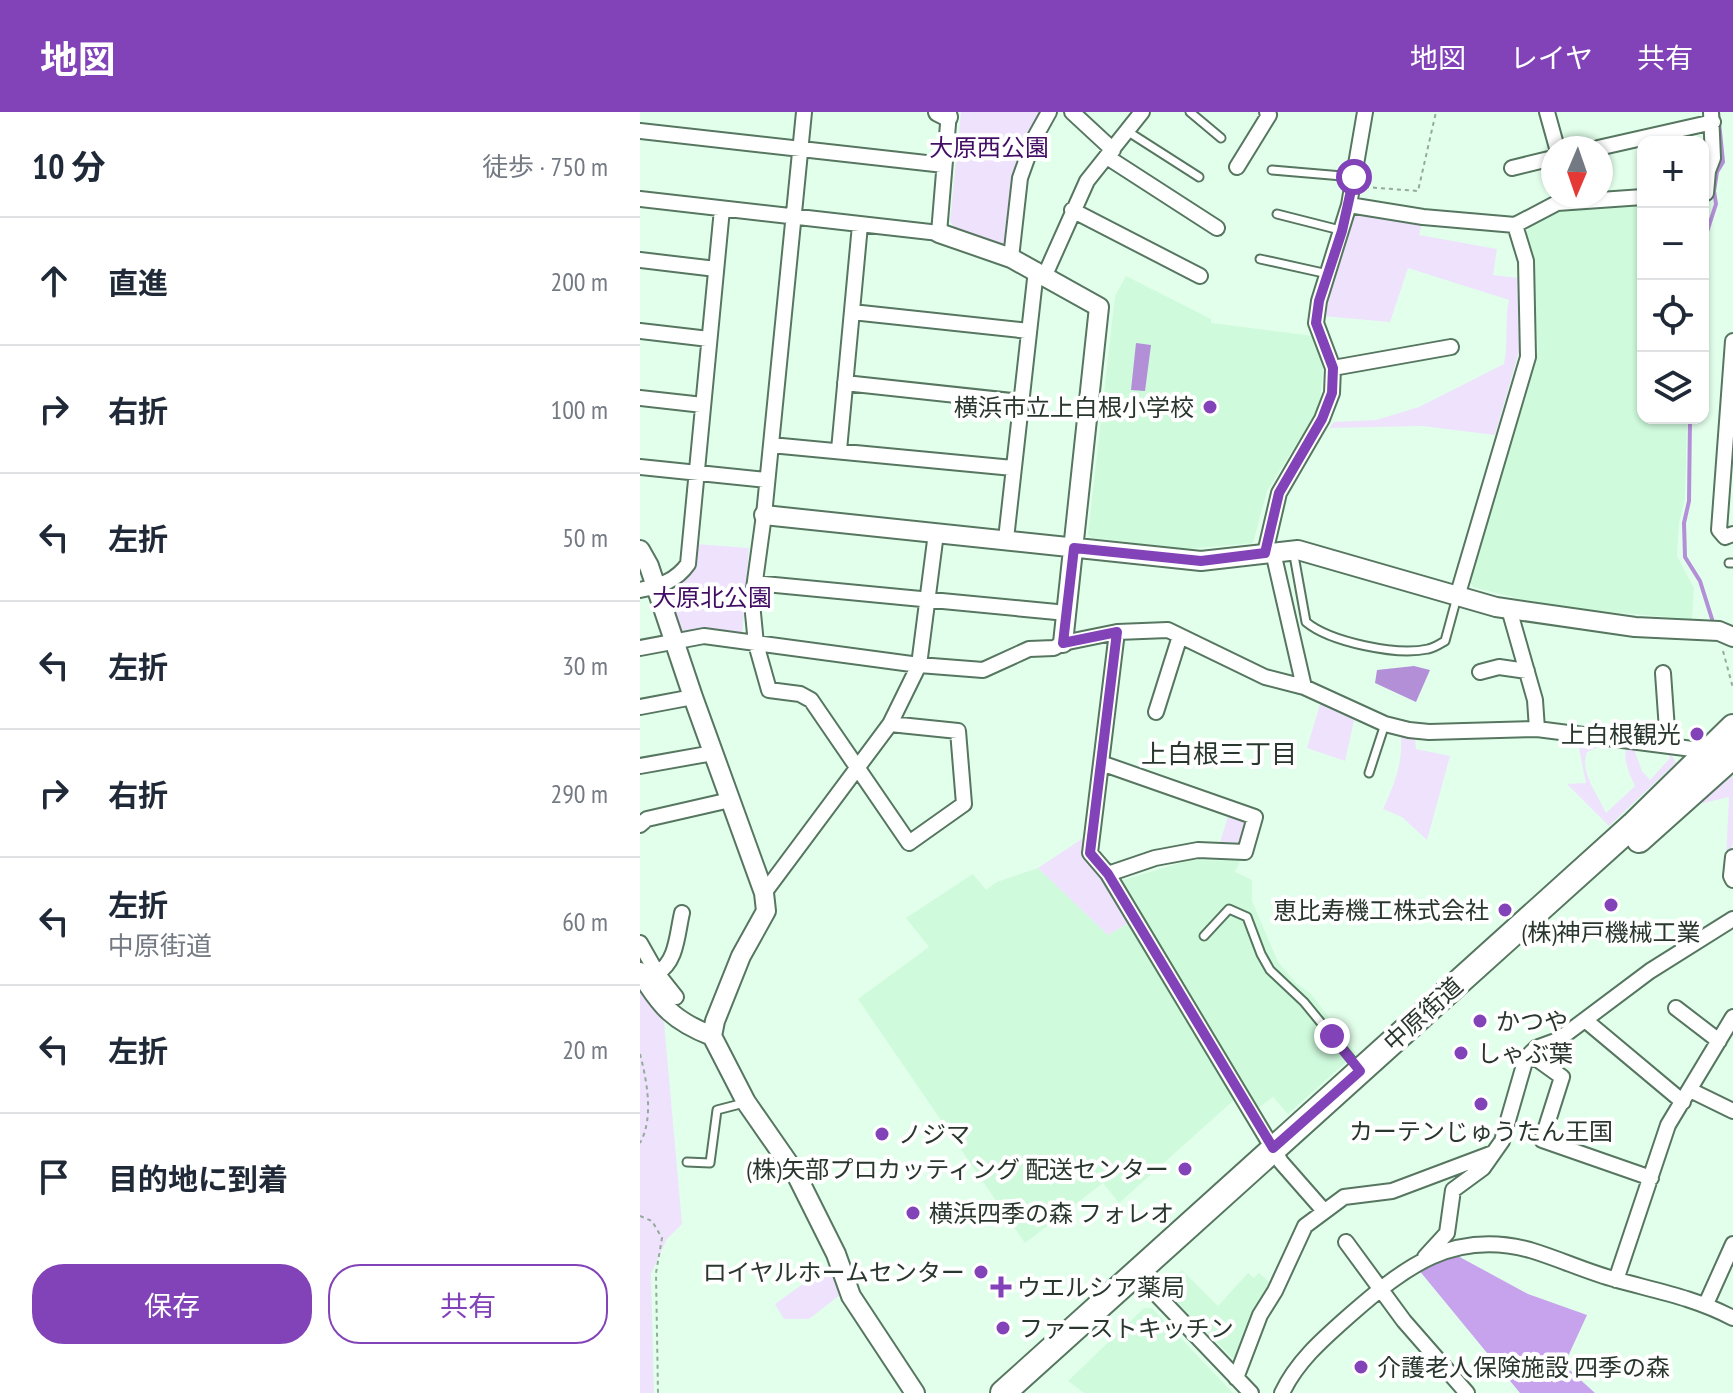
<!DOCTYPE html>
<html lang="ja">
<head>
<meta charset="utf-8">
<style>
  :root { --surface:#fff; --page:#f6f6f7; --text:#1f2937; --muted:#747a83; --line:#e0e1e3; --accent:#8343b8 }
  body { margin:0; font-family:"PT Sans Narrow","Noto Sans JP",sans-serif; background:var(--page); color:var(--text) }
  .controls { position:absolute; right:24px; top:24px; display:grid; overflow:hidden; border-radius:16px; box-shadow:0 2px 6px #0004 }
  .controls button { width:72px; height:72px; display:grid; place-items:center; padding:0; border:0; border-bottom:2px solid var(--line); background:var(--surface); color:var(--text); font:40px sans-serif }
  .compass { position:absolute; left:901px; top:24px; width:72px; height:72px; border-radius:50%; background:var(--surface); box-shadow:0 2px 6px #0004; rotate:182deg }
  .stop { position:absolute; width:24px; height:24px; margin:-18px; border:6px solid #8343b8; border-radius:50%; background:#fff }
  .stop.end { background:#8343b8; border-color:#fff; box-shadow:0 2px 8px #0008 }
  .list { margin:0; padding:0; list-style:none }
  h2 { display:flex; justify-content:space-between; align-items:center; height:104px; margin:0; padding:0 32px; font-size:34px }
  h2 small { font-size:26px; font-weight:400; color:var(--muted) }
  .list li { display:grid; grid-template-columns:52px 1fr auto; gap:24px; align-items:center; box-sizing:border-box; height:128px; padding:0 32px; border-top:2px solid var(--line) }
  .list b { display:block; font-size:30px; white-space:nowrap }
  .list p { margin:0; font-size:26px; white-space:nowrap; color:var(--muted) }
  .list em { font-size:26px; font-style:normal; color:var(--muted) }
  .actions { display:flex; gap:16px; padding:24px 32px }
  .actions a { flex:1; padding:18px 0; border:2px solid var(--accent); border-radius:32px; text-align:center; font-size:28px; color:var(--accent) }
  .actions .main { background:var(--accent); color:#fff }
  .icon { flex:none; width:44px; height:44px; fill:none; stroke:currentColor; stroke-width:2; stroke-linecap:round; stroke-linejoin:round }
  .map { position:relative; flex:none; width:1093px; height:1281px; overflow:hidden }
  header { display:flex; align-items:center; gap:48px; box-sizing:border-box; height:112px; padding:0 40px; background:var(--accent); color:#fff }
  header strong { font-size:38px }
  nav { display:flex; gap:44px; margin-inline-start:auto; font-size:28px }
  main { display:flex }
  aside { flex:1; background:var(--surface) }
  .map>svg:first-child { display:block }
</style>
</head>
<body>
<header>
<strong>地図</strong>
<nav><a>地図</a><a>レイヤ</a><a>共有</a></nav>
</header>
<main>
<aside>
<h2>10 分<small>徒歩 · 750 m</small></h2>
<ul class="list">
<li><svg class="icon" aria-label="ahead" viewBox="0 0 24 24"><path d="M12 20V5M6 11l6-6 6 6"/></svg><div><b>直進</b></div><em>200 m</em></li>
<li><svg class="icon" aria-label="right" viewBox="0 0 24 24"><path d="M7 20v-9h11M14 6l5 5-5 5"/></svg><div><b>右折</b></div><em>100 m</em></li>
<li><svg class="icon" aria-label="left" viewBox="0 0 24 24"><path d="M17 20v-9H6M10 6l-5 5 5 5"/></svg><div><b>左折</b></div><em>50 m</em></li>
<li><svg class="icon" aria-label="left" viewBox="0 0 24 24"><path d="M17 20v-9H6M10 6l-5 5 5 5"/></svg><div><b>左折</b></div><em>30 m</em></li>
<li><svg class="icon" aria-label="right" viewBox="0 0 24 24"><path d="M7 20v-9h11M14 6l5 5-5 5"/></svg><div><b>右折</b></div><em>290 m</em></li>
<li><svg class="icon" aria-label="left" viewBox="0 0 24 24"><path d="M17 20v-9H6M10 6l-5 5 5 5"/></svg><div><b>左折</b><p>中原街道</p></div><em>60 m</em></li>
<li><svg class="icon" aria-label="left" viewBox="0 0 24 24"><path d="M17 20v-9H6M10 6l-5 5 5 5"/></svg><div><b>左折</b></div><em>20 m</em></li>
<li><svg class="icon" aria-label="arrive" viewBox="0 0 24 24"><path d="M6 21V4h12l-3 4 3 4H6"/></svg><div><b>目的地に到着</b></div></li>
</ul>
<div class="actions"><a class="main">保存</a><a>共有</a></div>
</aside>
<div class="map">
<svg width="1093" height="1281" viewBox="0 0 1093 1281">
  <rect width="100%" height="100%" fill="#e2ffeb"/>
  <path fill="#cffadc" d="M1003,90V306H1047L1045,387L1039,411L1037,444L1054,476L1052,507L911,495L833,475L828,466L898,238L892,146L887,122L889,112L918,95Z
    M486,164L571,207V211L674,224L683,256L680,287L674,304L627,379L613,431L547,437L452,426L448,422L475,184Z
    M550,748L600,749L595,760L612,768V789L638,850L656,871L671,882L716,941L648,1002L633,985L614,999L477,770Z
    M398,756L468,823L490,810L594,988L479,1091L463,1071L385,1131L218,887L289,835L266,806L333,762L346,778L357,770Z
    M542,1158L578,1194L608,1161L614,1166L619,1161L629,1170L628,1176L612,1200L595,1249L529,1182V1170Z
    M504,1196H512L593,1281H444L428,1269Z"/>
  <path fill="#efe2fd" d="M321,0H403C375,48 373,76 368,130L361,136L316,119L310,109Z
    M720,102L782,112L779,123L857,137L853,163L879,166L880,236L855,323L782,314L689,316L694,310L736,308L779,295L864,252C869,229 864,209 869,188L768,156L750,210L682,204L684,190L711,106Z
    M55,432L109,436L102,525L44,524L38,519L25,481Z
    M681,589L715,604L705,649L667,636Z
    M761,625L775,627L776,637L810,644L787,728L762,705L743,697C754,674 763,650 761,625Z
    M937,626L972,629L947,640C939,659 958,683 966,701L995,674C989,661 981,645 988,632L1008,634L995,640L1002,659L1010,668L1030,646L1027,639L1029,637L1036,651L969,714L927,672L946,671Z
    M1093,663V732L1087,745L1085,766L1089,685L1059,692Z
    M588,704L604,709L607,714L604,730L599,734H579Z
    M448,723L490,810L468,823L398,756Z
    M0,874L24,910L42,1112L27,1127L11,1162L14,1281H0Z
    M189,1153L200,1183L169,1207H144L135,1192Z"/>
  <path fill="#c7a2ed" d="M816,1143L888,1182L947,1203L924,1253L955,1281H880L778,1157Z"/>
  <path fill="#b38fd8" d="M496,231L511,233L505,279L491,278Z
    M774,554L790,558L776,590L735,571L737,558Z"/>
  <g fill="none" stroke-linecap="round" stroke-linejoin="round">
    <path stroke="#b38fd8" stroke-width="4" d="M1063,235L1067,219L1064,129L1076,92L1074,79L1077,60L1083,50L1078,0
      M1050,306L1049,389L1044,411L1045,445L1060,469L1072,507"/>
    <g stroke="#567660" stroke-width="11">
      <path id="service" d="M550,0L581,26
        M487,19L559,65
        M632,58L714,65
        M637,102L700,118
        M620,147L688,162
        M653,438L666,510C690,530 757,544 788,537C794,536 800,532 805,529L817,485
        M1089,451H1093
        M729,661L745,612
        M564,824L589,797L607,805L621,842L630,858L664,890L719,957
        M47,1050L70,1051L77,998L104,991"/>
    </g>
    <g stroke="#567660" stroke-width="18">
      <path id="minor" d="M164,0L124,403L112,491L116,532L129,578L160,582L171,588L269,731L324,692L318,619L250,612
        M432,0L473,38
        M907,0L917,36
        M0,19L304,53
        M958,36L1073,10
        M467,45L577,116
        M597,55L629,3L627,0
        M872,56L913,46
        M1063,81H1066L1068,59L1073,46L1071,0
        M0,87L299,121L309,0
        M709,93L783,105L875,113L917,91L1003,85
        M432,98L560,164
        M371,146L380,66L394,27L409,0
        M0,148L76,157
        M405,163L447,69L502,0
        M212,200L389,219
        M0,219L69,227
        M1093,229L1079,418L1085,425L1093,422
        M693,256L811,235
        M205,271L381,290
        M0,286L63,293
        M131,333L373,356
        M199,338L220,113
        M0,355L127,368
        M366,427L396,158
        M633,440L664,575
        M625,441L639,381L682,307L692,281L693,256L676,211L679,189L709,93L725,0
        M115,471L427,501
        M0,478C20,474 36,469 48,452L82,97
        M817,485L888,245L886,149L875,113
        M869,497L895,588L897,617
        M477,520L450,741L468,762L641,1050L684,1099
        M0,536L64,524L279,553L343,558L389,537L414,536L423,531L477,520L528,518L625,565L664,575L745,612L769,618L789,620L897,617L1068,639
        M840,560L859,555L887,559
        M1023,561L1028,632
        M0,595L53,585
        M516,600L540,524
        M461,651L615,705L605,740L558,738L515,746L468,762
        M0,654L73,641
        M0,713L7,707L90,688
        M1093,745L1091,764L1093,768
        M124,781L250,612L279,553L296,421
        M0,831L17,861L36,885
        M17,861C37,850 37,822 42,801
        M1036,896L1079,929
        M945,908L1043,990
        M890,942L922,965L902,1028L1011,1066
        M1050,978L1093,999
        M706,1130L764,1209L827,1281
        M785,1145L807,1121L813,1078L843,1056L862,1029L886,946L896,936L918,928L1010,859L1093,807
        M496,1161L611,1281
        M976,1168L1028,1013L1093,905
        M1066,1192L1093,1132
        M596,1266L620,1203L635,1179L665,1114L704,1085L752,1079L853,1041
        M642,1281C657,1249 684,1226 710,1203C765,1155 813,1117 890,1138C920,1147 947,1160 977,1168C1017,1179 1055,1186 1093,1206"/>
    </g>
    <g stroke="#567660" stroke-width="22">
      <path id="tertiary" d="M298,0L308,5
        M299,121L371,146L459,195L423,531
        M124,403L561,449L658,438L856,495L995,515L1079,519L1093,525
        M0,438L9,454L53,585L124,781L126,799L101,844L75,909L72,924L106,990L156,1062L196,1142L211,1184L275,1281
        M0,860C21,895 34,909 72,924"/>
    </g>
    <g stroke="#567660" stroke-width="28">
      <path id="primary" d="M999,728L1093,644
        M363,1281L993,713L1093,615"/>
    </g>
    <path stroke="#94aa9b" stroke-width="2" stroke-dasharray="4 4" stroke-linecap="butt" d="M725,75L778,79L796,0
      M1083,539L1093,576
      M0,942C7,969 14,1006 0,1031
      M0,1104L12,1109L22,1126L16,1161L18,1281"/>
    <use href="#service" stroke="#fff" stroke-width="7"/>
    <use href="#minor" stroke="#fff" stroke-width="14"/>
    <use href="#tertiary" stroke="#fff" stroke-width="18"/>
    <use href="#primary" stroke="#fff" stroke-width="24"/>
  </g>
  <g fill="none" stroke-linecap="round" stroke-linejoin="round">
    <path stroke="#8343b8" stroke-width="10" d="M692,924L720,959L633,1036L468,762L450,741L477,520L423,531L434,436L561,449L625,441L639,381L682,307L692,281L693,256L676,211L679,189L702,119L714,65"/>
  </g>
  <g fill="#8343b8" stroke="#fff" stroke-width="3">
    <circle cx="570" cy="295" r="8"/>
    <circle cx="1057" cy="622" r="8"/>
    <circle cx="971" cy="793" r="8"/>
    <circle cx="865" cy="798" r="8"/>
    <circle cx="840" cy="909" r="8"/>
    <circle cx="821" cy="941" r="8"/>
    <circle cx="841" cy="992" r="8"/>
    <circle cx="242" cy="1022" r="8"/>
    <circle cx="545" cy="1057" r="8"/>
    <circle cx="273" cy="1101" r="8"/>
    <circle cx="341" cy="1160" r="8"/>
    <path d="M357 1163h8v8h8v8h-8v8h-8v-8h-8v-8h8z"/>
    <circle cx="363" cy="1216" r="8"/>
    <circle cx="721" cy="1255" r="8"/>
  </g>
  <g text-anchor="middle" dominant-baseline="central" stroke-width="8" stroke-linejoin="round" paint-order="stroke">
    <g font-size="24" fill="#420e65" stroke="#fff">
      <text x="349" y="35">大原西公園</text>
      <text x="72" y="485">大原北公園</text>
    </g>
    <g font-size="24" fill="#2a372e" stroke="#fff" text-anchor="start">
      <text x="554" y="295" text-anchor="end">横浜市立上白根小学校</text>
      <text x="1041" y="622" text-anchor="end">上白根観光</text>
      <text x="849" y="798" text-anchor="end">恵比寿機工株式会社</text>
      <text x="971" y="820" text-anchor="middle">(株)神戸機械工業</text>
      <text x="856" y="909">かつや</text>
      <text x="837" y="941">しゃぶ葉</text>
      <text x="841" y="1019" text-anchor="middle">カーテンじゅうたん王国</text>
      <text x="258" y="1022">ノジマ</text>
      <text x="529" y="1057" text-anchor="end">(株)矢部プロカッティング 配送センター</text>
      <text x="289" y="1101">横浜四季の森 フォレオ</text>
      <text x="325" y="1160" text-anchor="end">ロイヤルホームセンター</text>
      <text x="377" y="1175">ウエルシア薬局</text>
      <text x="379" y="1216">ファーストキッチン</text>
      <text x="737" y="1255">介護老人保険施設 四季の森</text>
    </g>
    <g font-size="24" fill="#2a372e" stroke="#fff">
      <text transform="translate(783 902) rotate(-42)">中原街道</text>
    </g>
    <g font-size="26" fill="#2a372e" stroke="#fff">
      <text x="579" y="641">上白根三丁目</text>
    </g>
  </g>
</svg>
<div class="controls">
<button>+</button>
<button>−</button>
<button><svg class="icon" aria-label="locate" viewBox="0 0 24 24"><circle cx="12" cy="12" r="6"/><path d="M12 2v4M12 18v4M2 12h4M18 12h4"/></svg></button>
<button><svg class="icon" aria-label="layers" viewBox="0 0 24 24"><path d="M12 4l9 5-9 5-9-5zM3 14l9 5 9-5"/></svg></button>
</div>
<svg class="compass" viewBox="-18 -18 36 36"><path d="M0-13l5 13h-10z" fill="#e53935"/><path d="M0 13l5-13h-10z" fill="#747a83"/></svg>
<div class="stop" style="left:714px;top:65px"></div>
<div class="stop end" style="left:692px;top:924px"></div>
</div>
</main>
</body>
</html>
